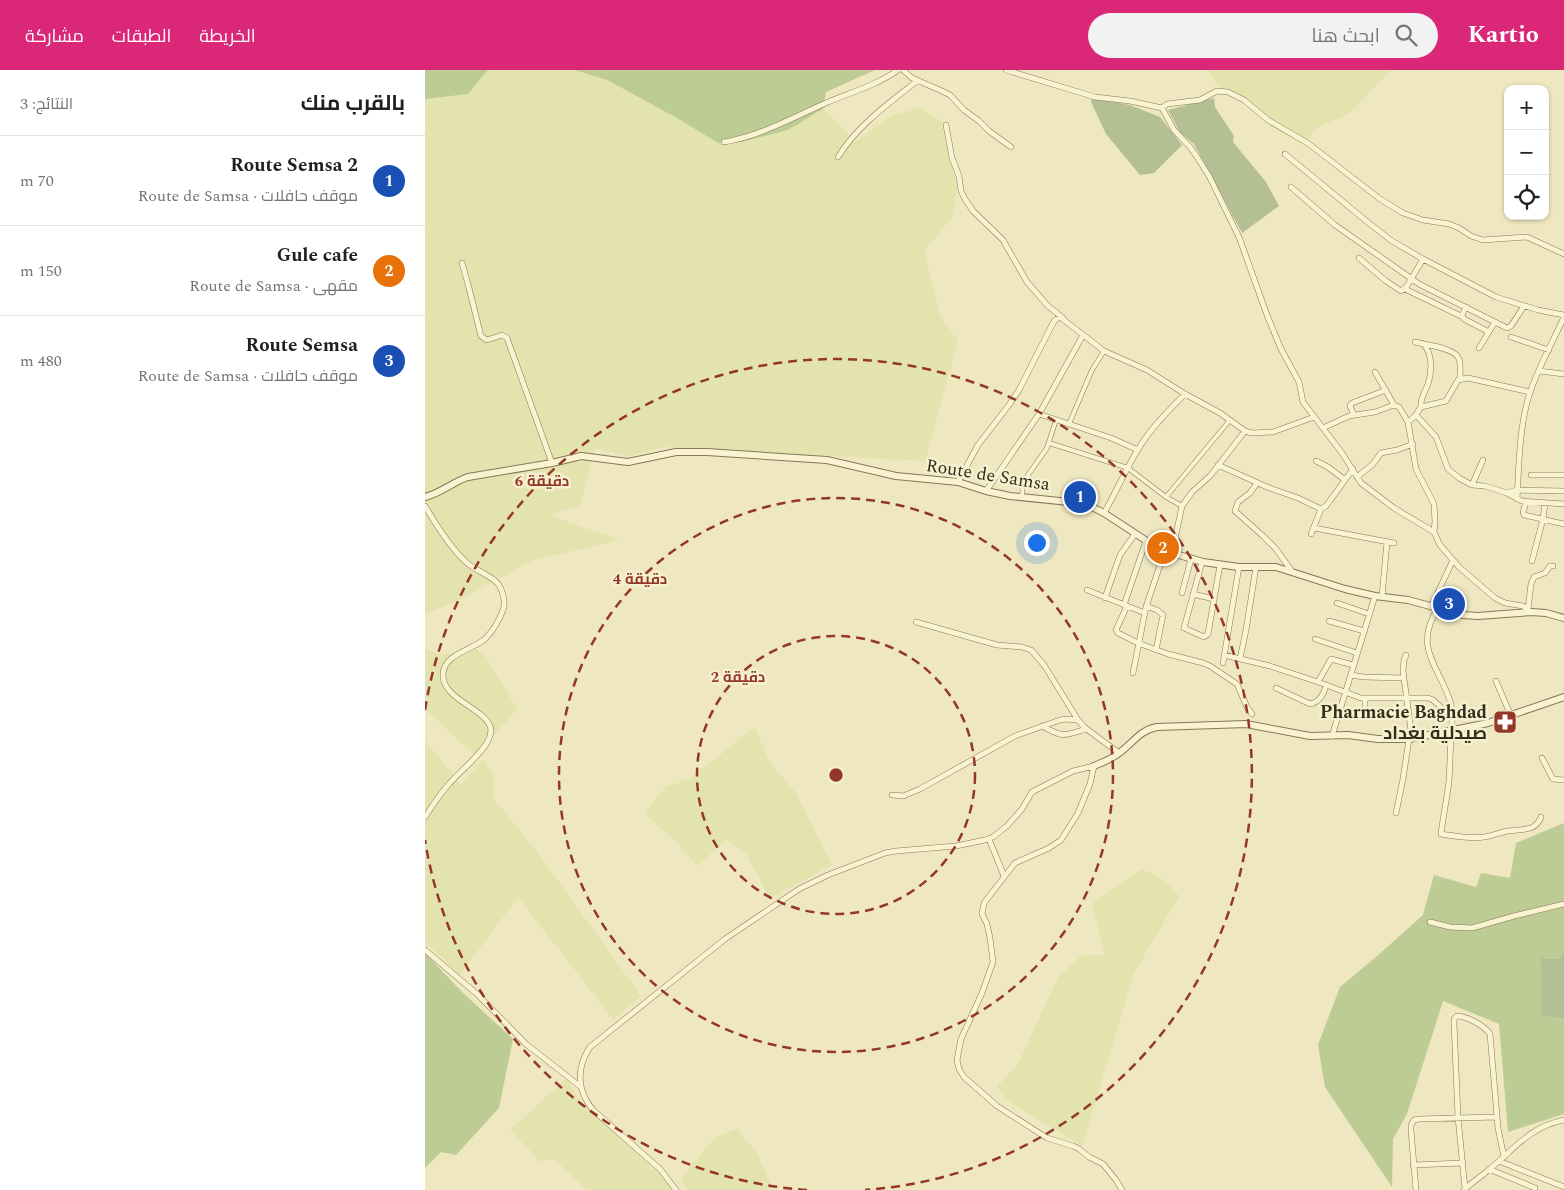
<!DOCTYPE html>
<html lang="ar">
<head>
<meta charset="utf-8">
<style>
  :root { --surface:#fff; --page:#f2f2f2; --text:#202124; --muted:#757577; --line:#e0e0e0; --accent:#db2777 }
  body { margin:0; font-family:Spectral,Cairo,serif; background:var(--page); color:var(--text); direction:rtl }
  .controls { position:absolute; right:15px; top:15px; display:grid; overflow:hidden; border-radius:10px; box-shadow:0 1px 4px #0004 }
  .controls button { width:45px; height:45px; display:grid; place-items:center; padding:0; border:0; border-bottom:1px solid var(--line); background:var(--surface); color:var(--text); font:25px sans-serif }
  .you { position:absolute; left:611px; top:472px; width:18px; height:18px; margin:-12px; border:4px solid #fff; border-radius:50%; background:#1a73e8; box-shadow:0 0 0 8px #1a73e833 }
  .badge { display:grid; place-items:center; width:32px; height:32px; border-radius:50%; background:var(--accent); color:#fff; font-size:16px; font-weight:700 }
  .pin { position:absolute; translate:-50% -50%; border:2px solid #fff; box-shadow:0 1px 5px #0006 }
  .list { margin:0; padding:0; list-style:none }
  h2 { display:flex; justify-content:space-between; align-items:center; height:65px; margin:0; padding:0 20px; font-size:21px }
  h2 small { font-size:16px; font-weight:400; color:var(--muted) }
  .list li { display:grid; grid-template-columns:32px 1fr auto; gap:15px; align-items:center; box-sizing:border-box; height:90px; padding:0 20px; border-top:1px solid var(--line) }
  .list b { display:block; font-size:19px; white-space:nowrap }
  .list p { margin:0; font-size:16px; white-space:nowrap; color:var(--muted) }
  .list em { font-size:16px; font-style:normal; color:var(--muted) }
  .icon { flex:none; width:28px; height:28px; fill:none; stroke:currentColor; stroke-width:2; stroke-linecap:round; stroke-linejoin:round }
  .map { position:relative; flex:none; width:1139px; height:1120px; overflow:hidden; direction:ltr }
  header { display:flex; align-items:center; gap:30px; box-sizing:border-box; height:70px; padding:0 25px; background:var(--accent); color:#fff }
  header strong { font-size:24px }
  nav { display:flex; gap:28px; margin-inline-start:auto; font-size:18px }
  .search { width:350px; height:45px; background:var(--page); display:flex; align-items:center; gap:12px; box-sizing:border-box; padding:0 18px; border-radius:28px; color:var(--muted); font-size:19px }
  main { display:flex }
  aside { flex:1; background:var(--surface) }
  .map>svg:first-child { display:block }
</style>
</head>
<body>
<header>
<strong>Kartio</strong>
<div class="search"><svg class="icon" aria-label="search" viewBox="0 0 24 24"><circle cx="10" cy="10" r="6"/><path d="M15 15l6 6"/></svg>ابحث هنا</div>
<nav><a>الخريطة</a><a>الطبقات</a><a>مشاركة</a></nav>
</header>
<main>
<div class="map">
<svg width="1139" height="1120" viewBox="0 0 1139 1120">
  <rect width="100%" height="100%" fill="#eee7bf"/>
  <path fill="#e3e3ad" d="M63,0H150L181,10L252,48L293,73L363,60L398,39L414,54L429,73L466,46L494,38L516,51L532,117L528,146L499,182L515,245L533,271L500,391L239,377L203,386L170,378L155,435L124,445L195,470L108,490L30,532L0,544V29L43,24Z
    M783,0H966L925,43L893,57L881,72L793,16Z
    M50,578L61,587L92,639L51,686L0,639V579L16,585Z
    M330,657L344,692L370,722L407,795L345,828L321,784L301,769L273,796L249,770L219,743L241,717L265,709Z
    M0,671L36,715L58,690L69,707V729L113,783L216,926L188,949L93,827L35,905L0,872Z
    M717,799L740,811L754,826L709,903L657,1076L581,1030L572,1017L594,992L633,907L657,885H680L667,834Z
    M142,1008L153,1029L247,1116L249,1120H162L128,1088L116,1092L85,1060Z
    M312,1059L333,1085L348,1120H263L256,1108L291,1067Z"/>
  <path fill="#bdcb94" d="M0,0H63L43,24L0,29Z
    M150,0H450L401,22L398,39L363,60L316,72L293,73L252,48L182,10Z
    M1139,753V877L1135,889L1117,888V946L1139,949V1044L1083,1062L1074,954L1018,931L982,1044L968,1069L967,1117L900,1017L893,975L915,917L951,887L998,845L1009,805L1051,817L1056,803L1085,808L1091,773Z
    M0,883L38,923L88,969L74,1038L31,1085L16,1082L0,1098Z"/>
  <path fill="#b4c093" d="M667,28L705,35L735,47L757,75L729,103L715,105L681,64L666,32Z
    M789,28L790,37L809,66L808,72L841,112L854,136L817,163L769,74L755,63L743,40Z
    M1139,877V949L1117,946L1116,888L1135,889Z"/>
  <g fill="none" stroke-linecap="round" stroke-linejoin="round">
    <g stroke="#867858" stroke-width="5">
      <path id="pedestrian" d="M644,354L667,300L679,281
        M624,373L703,398L741,427L757,436
        M597,427L598,412L622,378L631,350
        M741,427L805,350"/>
    </g>
    <g stroke="#867858" stroke-width="6">
      <path id="minor" d="M478,0L487,8L517,21L525,25L539,40L554,51L564,61L586,77
        M581,0L670,27L705,31L737,38
        M521,55L527,88L534,106L536,121L540,129L548,141L578,170L602,212L622,235L638,248
        M299,72C336,66 369,47 403,32C427,22 452,15 473,0
        M860,84L945,154L967,171L998,189L1071,227L1113,240L1139,245
        M413,87C432,56 464,33 492,11
        M866,117L910,155L994,214L1082,258L1086,256L1099,236
        M934,188L961,211L976,221L982,216L998,189
        M37,193L44,218L56,266L62,270L77,265L82,268L127,393
        M980,219L1038,247
        M1041,237L1037,245L1039,249L1064,262
        M1086,267L1124,280
        M990,272C1001,275 1031,278 1034,289C1036,295 1035,303 1035,309
        M1054,278L1070,252
        M1114,301L1139,304
        M950,302L969,335
        M996,337C995,328 1000,322 1003,314C1007,302 1008,283 998,274
        M614,344L686,368L713,380
        M929,345L925,336L927,333L961,320
        M991,345L1011,367L1023,399L1034,408L1047,415L1060,416L1082,423L1097,431L1139,434
        M983,352L990,346L996,337L1021,331L1033,310L1043,308L1105,322
        M898,358L924,346L950,342L969,335L974,337L983,352L991,399L1009,434L1010,451L1009,462L1015,475L1034,497L1070,528L1080,533L1098,536L1106,542
        M891,391L903,397L920,410
        M793,395L842,417L873,428L896,439L901,436L928,399
        M1106,405H1139
        M932,407L948,394L956,383L972,380L988,374
        M533,412L553,375L584,335L594,320L628,253L630,250L635,247L679,281L722,300L760,324L795,343L820,361L827,363L848,362L889,347
        M832,413L825,423L813,432L810,441L838,466L851,479L866,500
        M1047,415L1058,390
        M561,421L614,344L658,265
        M1082,423L1092,420L1139,421
        M1092,429C1094,396 1094,361 1103,329C1111,301 1127,274 1139,247
        M1101,432L1098,442L1099,445L1139,454
        M0,436C10,453 26,478 40,491C49,501 66,504 74,515C78,522 81,533 78,540C74,551 68,561 60,569C47,580 19,584 18,604C17,629 57,637 65,656C67,661 65,667 63,671C55,686 36,700 25,713C15,723 8,735 0,747
        M679,443C691,422 700,401 712,381C725,359 742,342 760,324
        M889,458L969,473
        M1009,462L969,438L936,413L917,383L878,332L874,312L856,279L842,245L814,167L784,106L772,87L765,77L749,60L737,38L742,34L775,30L792,21L803,22L819,30L843,50L884,74L955,129L978,143L998,150L1024,154L1034,158L1046,166L1058,170L1102,167L1139,184
        M886,464L896,439
        M747,483L757,436L767,422L785,406L820,361
        M1107,491L1118,449L1120,433
        M777,492L759,558L779,567L783,564L795,495
        M662,520L720,543
        M757,523L766,489
        M768,524L789,529
        M957,526L962,472
        M680,528L695,485L710,464
        M912,533L944,544
        M699,535L721,471
        M1007,535L1028,490
        M702,536L691,560L693,563L713,573L743,584L778,593L785,596L812,614L822,637L827,644
        M721,536L732,540L738,545L731,580
        M1013,538C987,579 1015,596 1026,634C1029,646 1026,657 1026,668C1025,683 1025,697 1024,711C1022,729 1018,746 1016,764C1030,766 1045,769 1059,767C1067,766 1074,763 1082,761C1095,759 1111,762 1116,747
        M1103,539L1106,514L1109,507L1120,503L1125,496H1128
        M904,551L939,561
        M491,552L572,575L597,577L606,580L619,595L653,650L659,657L694,683
        M890,569L932,583
        M799,585L845,596L893,612
        M981,585L979,590L978,601L987,668
        M815,589L821,560L831,497
        M798,593L814,497
        M928,595L906,589L893,612L936,628H1003L1008,630L1019,640
        M708,603L721,537L740,480
        M926,605L939,607L979,608
        M1071,611L1086,646
        M851,618L885,634C895,632 899,624 901,615
        M940,629V640L941,643L982,641
        M617,656C639,668 638,666 661,659
        M907,666L950,526
        M1117,688L1128,709L1139,710
        M467,725L478,726L495,719L590,666L635,650L641,649L652,650
        M971,743L978,709L984,669
        M564,769L579,806
        M1005,852L1025,857L1047,858L1089,846L1139,834
        M0,880L52,924L101,974L156,1017
        M1074,1091L1139,1117
        M988,1095L1038,1093
        M1064,1099L1110,1118
        M1040,1119L1033,1047L1029,953V949L1032,946C1042,946 1060,956 1065,964L1073,1058L1079,1087
        M251,1120L235,1099L168,1040C152,1021 151,998 165,977L300,869L374,819L403,805L460,783L471,781L531,776L560,770L568,767L582,756L597,739L607,722L648,701L669,696L665,714L653,743L636,770L624,778L590,793L559,833L557,844L562,854L565,868L568,892L557,923L536,969L532,990L534,999L539,1007L572,1036L622,1068L648,1076L654,1079L664,1087L678,1094L691,1110L697,1120
        M991,1120L986,1060V1055L989,1050L994,1049L1072,1047
        M1039,1120C1047,1112 1057,1106 1066,1098C1091,1077 1105,1057 1139,1050"/>
    </g>
    <g stroke="#867858" stroke-width="8">
      <path id="tertiary" d="M0,427C16,423 28,412 43,407L127,393L156,386L203,392L251,382H282L402,390L471,406L533,412L561,421L585,426L654,433L665,436L679,443L731,477L747,483L778,492L814,497H851L920,519L950,526L983,530L1038,545L1053,546L1106,542L1121,543L1139,548
        M669,696C678,692 687,689 694,683C708,673 715,660 732,657L821,654L885,666L923,665L953,669H984L1063,653L1139,627"/>
    </g>
    <use href="#pedestrian" stroke="#f9f3d2" stroke-width="4"/>
    <use href="#minor" stroke="#f9f3d2" stroke-width="5"/>
    <use href="#tertiary" stroke="#f9f3d2" stroke-width="6"/>
  </g>
  <g fill="none" stroke="#953728" stroke-width="2.5" stroke-dasharray="9 6">
    <circle cx="411" cy="705" r="139"/>
    <circle cx="411" cy="705" r="277"/>
    <path d="M382 1120A416 416 0 0 1 0 770M0 640A416 416 0 1 1 440 1120"/>
  </g>
  <defs>
    <g id="pharmacy-square" transform="scale(1.25)"><rect x="-9" y="-9" width="18" height="18" rx="4" fill="#953728" stroke="#f5f0cf"/><path d="M-2-6h4v4h4v4h-4v4h-4v-4h-4v-4h4Z" fill="#fff"/></g>
  </defs>
  <g fill-rule="evenodd">
    <use href="#pharmacy-square" x="1080" y="652"/>
  </g>
  <g text-anchor="middle" dominant-baseline="central" stroke-width="5" stroke-linejoin="round" paint-order="stroke">
    <g font-size="18" fill="#362c1c" stroke="#f5f0cf">
      <text transform="translate(563 405) rotate(9)">Route de Samsa</text>
    </g>
    <g font-size="18" font-weight="bold" fill="#362c1c" stroke="#f5f0cf" text-anchor="end">
      <text x="1062" y="642">Pharmacie Baghdad<tspan x="1062" dy="21">صيدلية بغداد</tspan></text>
    </g>
  </g>
  <circle cx="411" cy="705" r="8" fill="#953728" stroke="#f5f0cf" stroke-width="2.5"/>
  <g font-size="15" text-anchor="middle" font-weight="bold" fill="#953728" stroke="#f5f0cf" stroke-width="5" stroke-linejoin="round" paint-order="stroke">
    <text x="117" y="416">6 دقيقة</text>
    <text x="215" y="514">4 دقيقة</text>
    <text x="313" y="612">2 دقيقة</text>
  </g>
</svg>
<div class="controls">
<button>+</button>
<button>−</button>
<button><svg class="icon" aria-label="locate" viewBox="0 0 24 24"><circle cx="12" cy="12" r="6"/><path d="M12 2v4M12 18v4M2 12h4M18 12h4"/></svg></button>
</div>
<div class="you"></div>
<div class="pin badge" style="left:655px;top:427px;background:#1a4fb4">1</div>
<div class="pin badge" style="left:738px;top:478px;background:#e8710a">2</div>
<div class="pin badge" style="left:1024px;top:534px;background:#1a4fb4">3</div>
</div>
<aside>
<h2>بالقرب منك<small>النتائج: 3</small></h2>
<ul class="list">
<li><span class="badge" style="background:#1a4fb4">1</span><div><b>Route Semsa 2</b><p>موقف حافلات · Route de Samsa</p></div><em>70 m</em></li>
<li><span class="badge" style="background:#e8710a">2</span><div><b>Gule cafe</b><p>مقهى · Route de Samsa</p></div><em>150 m</em></li>
<li><span class="badge" style="background:#1a4fb4">3</span><div><b>Route Semsa</b><p>موقف حافلات · Route de Samsa</p></div><em>480 m</em></li>
</ul>
</aside>
</main>
</body>
</html>
